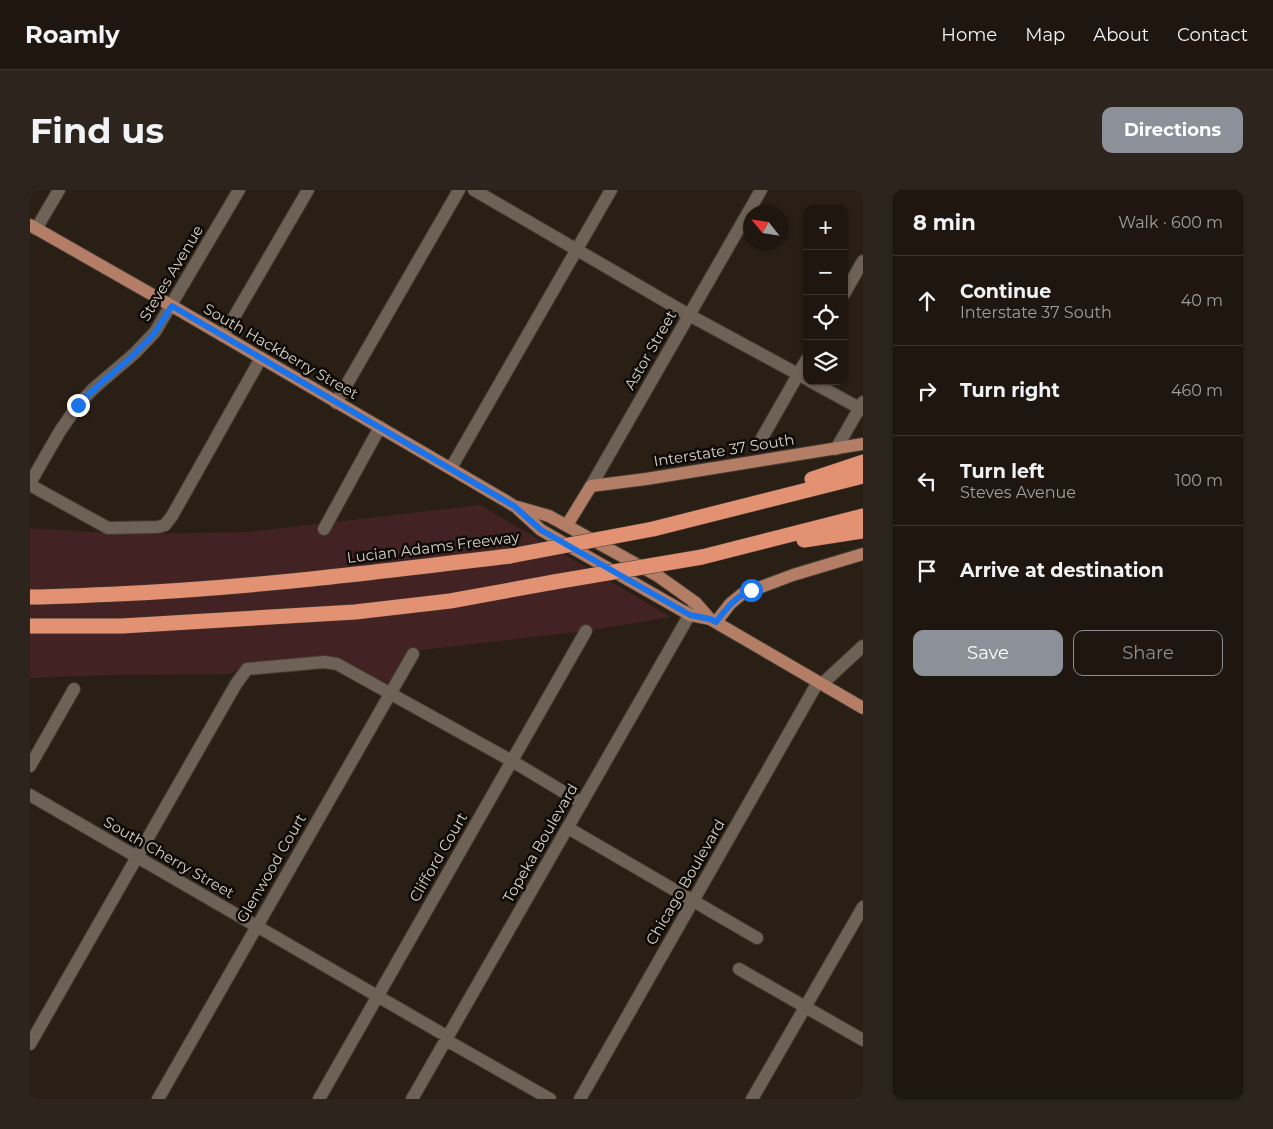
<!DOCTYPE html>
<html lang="en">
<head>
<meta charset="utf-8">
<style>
  :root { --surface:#1f170f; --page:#2c241d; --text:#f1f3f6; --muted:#a19f9e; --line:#3c362f; --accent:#8c9099 }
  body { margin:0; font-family:Montserrat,sans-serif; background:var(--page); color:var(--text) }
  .controls { position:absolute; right:15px; top:15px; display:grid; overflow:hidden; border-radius:10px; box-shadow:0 1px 4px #0004 }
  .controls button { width:45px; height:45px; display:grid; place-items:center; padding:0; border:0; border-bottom:1px solid var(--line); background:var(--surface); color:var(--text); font:25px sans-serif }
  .compass { position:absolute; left:713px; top:15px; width:45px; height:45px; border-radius:50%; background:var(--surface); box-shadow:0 1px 4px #0004; rotate:300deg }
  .stop { position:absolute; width:15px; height:15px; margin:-11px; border:4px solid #1a73e8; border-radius:50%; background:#fff }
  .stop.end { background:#1a73e8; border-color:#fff; box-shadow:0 1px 5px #0008 }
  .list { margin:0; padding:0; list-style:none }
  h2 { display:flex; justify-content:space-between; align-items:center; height:65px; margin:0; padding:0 20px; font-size:21px }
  h2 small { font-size:16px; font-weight:400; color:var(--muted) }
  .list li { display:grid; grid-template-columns:32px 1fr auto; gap:15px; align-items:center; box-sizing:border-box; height:90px; padding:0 20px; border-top:1px solid var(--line) }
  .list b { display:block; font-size:19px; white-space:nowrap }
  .list p { margin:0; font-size:16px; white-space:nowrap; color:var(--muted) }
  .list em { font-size:16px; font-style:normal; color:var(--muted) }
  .actions { display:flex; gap:10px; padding:15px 20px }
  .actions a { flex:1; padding:11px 0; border:1px solid var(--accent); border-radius:10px; text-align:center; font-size:18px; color:var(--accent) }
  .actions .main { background:var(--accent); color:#fff }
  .icon { flex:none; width:28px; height:28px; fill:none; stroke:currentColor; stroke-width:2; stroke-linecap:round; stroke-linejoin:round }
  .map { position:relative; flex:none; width:833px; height:909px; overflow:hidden; border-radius:10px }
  header { display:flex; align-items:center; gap:30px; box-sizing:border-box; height:70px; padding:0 25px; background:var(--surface); border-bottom:1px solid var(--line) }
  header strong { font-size:24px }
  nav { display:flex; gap:28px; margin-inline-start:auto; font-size:18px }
  .intro { display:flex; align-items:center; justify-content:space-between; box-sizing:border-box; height:120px; padding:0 30px }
  h1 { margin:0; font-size:35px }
  .button { padding:12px 22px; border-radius:10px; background:var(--accent); color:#fff; font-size:18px; font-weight:700 }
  main { display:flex; gap:30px; padding:0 30px }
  aside { flex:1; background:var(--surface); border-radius:10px; box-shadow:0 1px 4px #0004 }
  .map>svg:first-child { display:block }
</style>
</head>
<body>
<header>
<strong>Roamly</strong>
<nav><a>Home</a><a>Map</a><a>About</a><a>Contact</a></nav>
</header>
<div class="intro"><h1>Find us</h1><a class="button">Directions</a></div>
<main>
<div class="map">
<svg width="833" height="909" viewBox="0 0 833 909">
  <rect width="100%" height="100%" fill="#291f14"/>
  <path fill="#432224" d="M450,315L641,427L556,441L376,462L357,495L307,468L284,466L221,472L200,484L79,485L0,488V338L96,344L218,342Z"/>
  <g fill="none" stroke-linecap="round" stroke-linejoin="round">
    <g stroke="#423932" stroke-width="14">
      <path id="minor" d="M444,0L659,125L777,189
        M6,39L29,0
        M814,104L833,71
        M193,146L278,0
        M780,191L833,220
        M306,213L429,0
        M728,255L777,169
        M806,259L833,212
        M421,278L581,0
        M0,293L30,241L48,215L63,199L105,163L125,142L209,0
        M0,295L78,338L128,337L135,335L142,326L231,168
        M561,296L731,0
        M294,339L350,237
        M792,494L833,456
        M0,576L44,499
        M0,605L418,847
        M538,638L727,748
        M709,779L833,850
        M416,850L520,909
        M0,854L206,494L217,479L294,472L307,474L482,571L552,613
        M128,909L383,464
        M289,909L556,441
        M382,909L664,417
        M550,909L788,492
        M722,909L833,717"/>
    </g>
    <g stroke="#423932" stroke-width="14">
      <path id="major" d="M0,35L142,116L476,311L484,316L519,326L628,386L666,413L680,429L833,518
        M488,319L511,340L660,425L680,429
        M537,335L561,296L616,289L833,254
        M686,432L700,414L712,404L763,385L833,364"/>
    </g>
    <g stroke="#423932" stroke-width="16">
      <path id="highway" d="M782,289L833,272
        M623,339L833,286
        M774,350L833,341
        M672,367L833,326
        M0,407C29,407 58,405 87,404C219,398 349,382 480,366
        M0,436H92L325,422L420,411L524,392"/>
    </g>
    <use href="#minor" stroke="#6e6155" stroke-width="12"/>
    <use href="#major" stroke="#b47e66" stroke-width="12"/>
    <use href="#highway" stroke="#e29272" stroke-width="15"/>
    <g stroke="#423932" stroke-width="16" stroke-linecap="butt">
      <path id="highway-bridge" d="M480,366L623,339
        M524,392L672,367"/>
    </g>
    <use href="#highway-bridge" stroke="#e29272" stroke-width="15"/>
  </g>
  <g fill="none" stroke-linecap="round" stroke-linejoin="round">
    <path stroke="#1a73e8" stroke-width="6" d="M48,215C72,189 103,170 125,142C131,134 136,124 142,116L484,316L511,340L660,425L680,429L686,432C696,419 705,407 721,400"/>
  </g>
  <g text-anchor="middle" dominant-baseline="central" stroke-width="5" stroke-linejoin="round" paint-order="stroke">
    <g font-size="15" fill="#d8d1ca" stroke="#0e0a06">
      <text transform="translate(141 83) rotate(-59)">Steves Avenue</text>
      <text transform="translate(620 160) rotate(-60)">Astor Street</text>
      <text transform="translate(251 161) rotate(30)">South Hackberry Street</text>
      <text transform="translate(694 260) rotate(-9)">Interstate 37 South</text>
      <text transform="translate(403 357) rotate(-7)">Lucian Adams Freeway</text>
      <text transform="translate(510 653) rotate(-60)">Topeka Boulevard</text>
      <text transform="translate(139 667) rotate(30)">South Cherry Street</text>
      <text transform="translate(408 667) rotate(-60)">Clifford Court</text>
      <text transform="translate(241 678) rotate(-60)">Glenwood Court</text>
      <text transform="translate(655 692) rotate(-60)">Chicago Boulevard</text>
    </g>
  </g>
</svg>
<div class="controls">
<button>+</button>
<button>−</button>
<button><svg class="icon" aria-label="locate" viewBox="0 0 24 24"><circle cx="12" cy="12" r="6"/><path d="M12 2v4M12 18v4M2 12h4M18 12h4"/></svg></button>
<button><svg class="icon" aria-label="layers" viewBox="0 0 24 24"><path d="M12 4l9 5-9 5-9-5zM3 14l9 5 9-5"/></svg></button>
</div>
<svg class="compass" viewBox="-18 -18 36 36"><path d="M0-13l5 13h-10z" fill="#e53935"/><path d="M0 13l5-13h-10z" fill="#a19f9e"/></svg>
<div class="stop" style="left:721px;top:400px"></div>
<div class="stop end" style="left:48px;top:215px"></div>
</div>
<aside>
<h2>8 min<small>Walk · 600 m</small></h2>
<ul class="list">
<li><svg class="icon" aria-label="ahead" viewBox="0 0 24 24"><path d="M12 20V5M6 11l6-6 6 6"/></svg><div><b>Continue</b><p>Interstate 37 South</p></div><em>40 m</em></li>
<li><svg class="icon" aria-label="right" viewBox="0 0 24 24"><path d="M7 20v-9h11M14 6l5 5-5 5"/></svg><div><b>Turn right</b></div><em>460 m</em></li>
<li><svg class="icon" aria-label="left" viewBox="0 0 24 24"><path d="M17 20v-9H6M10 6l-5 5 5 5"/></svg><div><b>Turn left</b><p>Steves Avenue</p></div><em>100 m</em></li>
<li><svg class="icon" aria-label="arrive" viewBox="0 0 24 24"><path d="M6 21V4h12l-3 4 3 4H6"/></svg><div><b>Arrive at destination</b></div></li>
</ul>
<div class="actions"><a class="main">Save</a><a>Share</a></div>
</aside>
</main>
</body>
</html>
